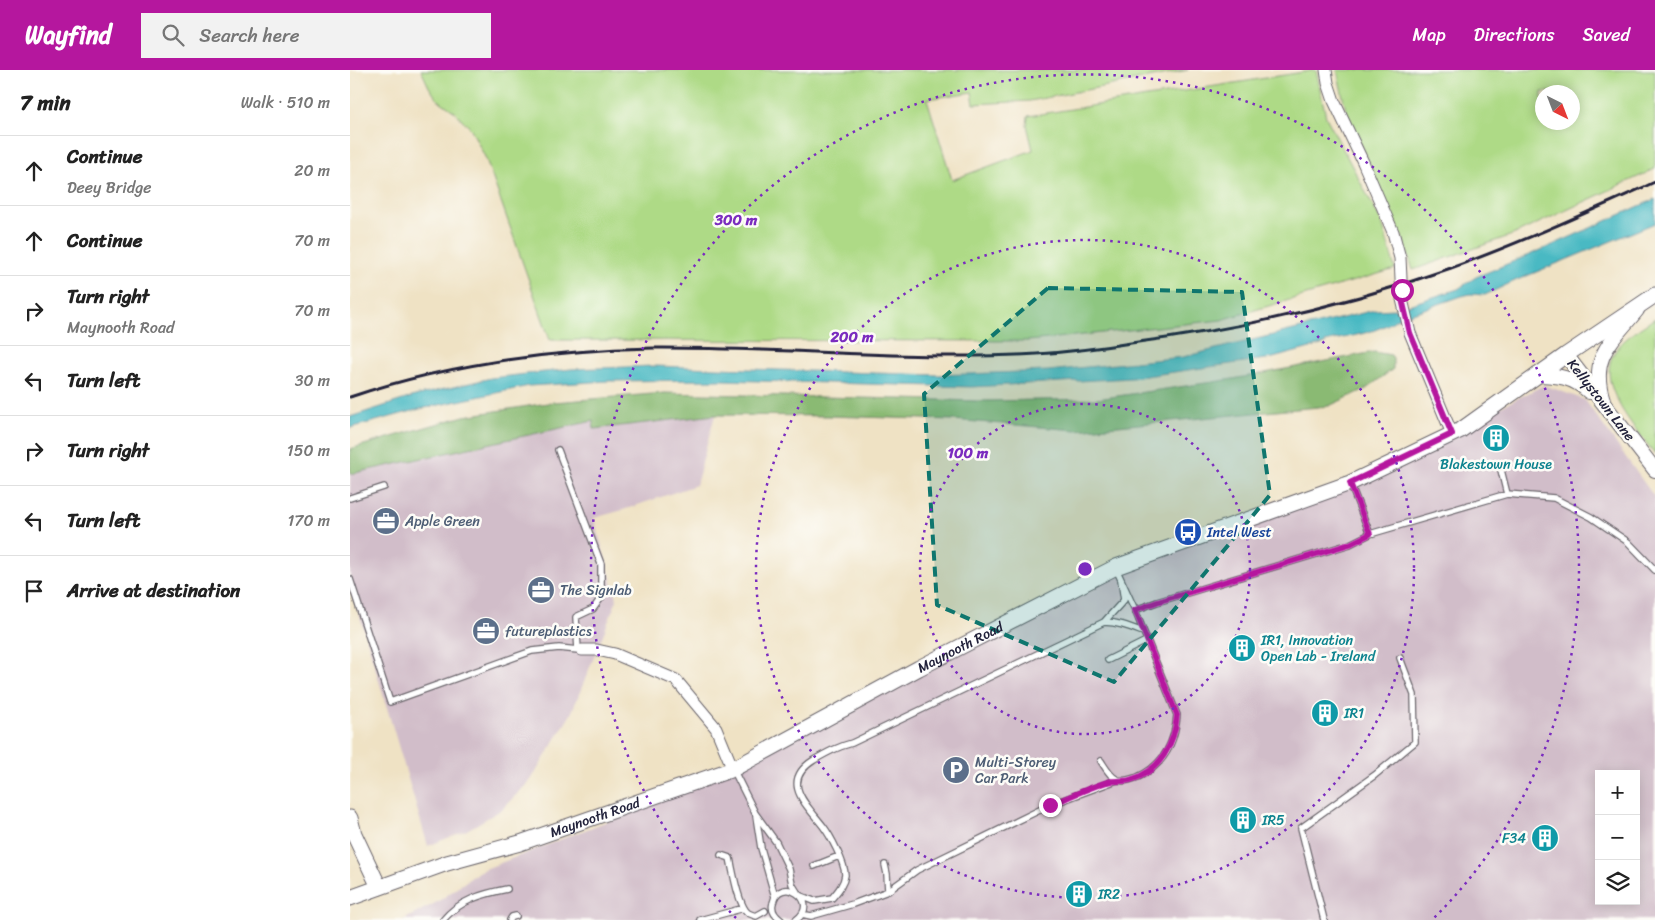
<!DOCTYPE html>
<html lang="en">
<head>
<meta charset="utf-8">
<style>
  :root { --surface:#fff; --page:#f2f2f2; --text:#222; --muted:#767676; --line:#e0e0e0; --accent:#b5179e }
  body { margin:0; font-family:Sriracha,sans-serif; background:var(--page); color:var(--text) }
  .controls { position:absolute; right:15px; bottom:15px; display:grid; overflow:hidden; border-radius:0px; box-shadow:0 2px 12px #0003 }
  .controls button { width:45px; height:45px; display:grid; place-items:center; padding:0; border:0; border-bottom:1px solid var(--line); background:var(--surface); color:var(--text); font:25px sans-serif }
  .compass { position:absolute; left:1185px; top:15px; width:45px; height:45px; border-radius:50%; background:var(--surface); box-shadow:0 2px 12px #0003; rotate:138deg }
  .stop { position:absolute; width:15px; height:15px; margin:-11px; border:4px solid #b5179e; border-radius:50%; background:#fff }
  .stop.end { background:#b5179e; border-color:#fff; box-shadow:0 1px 5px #0008 }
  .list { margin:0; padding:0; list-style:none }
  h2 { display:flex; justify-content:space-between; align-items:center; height:65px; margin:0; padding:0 20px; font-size:21px }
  h2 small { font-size:16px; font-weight:400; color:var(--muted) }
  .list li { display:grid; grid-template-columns:32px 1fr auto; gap:15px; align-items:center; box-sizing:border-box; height:70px; padding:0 20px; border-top:1px solid var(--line) }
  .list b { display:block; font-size:19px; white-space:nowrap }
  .list p { margin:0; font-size:16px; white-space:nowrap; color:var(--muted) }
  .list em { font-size:16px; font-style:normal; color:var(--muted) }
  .icon { flex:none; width:28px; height:28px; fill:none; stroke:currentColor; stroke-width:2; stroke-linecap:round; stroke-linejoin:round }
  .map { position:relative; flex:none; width:1305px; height:850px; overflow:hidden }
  header { display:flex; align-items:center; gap:30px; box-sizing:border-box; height:70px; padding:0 25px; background:var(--accent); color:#fff }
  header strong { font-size:24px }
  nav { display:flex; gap:28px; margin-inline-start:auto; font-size:18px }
  .search { width:350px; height:45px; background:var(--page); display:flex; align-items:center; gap:12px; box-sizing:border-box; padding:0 18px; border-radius:0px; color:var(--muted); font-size:19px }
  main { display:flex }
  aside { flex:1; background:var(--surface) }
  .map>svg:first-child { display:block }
</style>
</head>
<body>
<header>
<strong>Wayfind</strong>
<div class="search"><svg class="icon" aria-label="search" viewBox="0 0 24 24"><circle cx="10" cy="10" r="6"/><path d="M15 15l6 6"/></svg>Search here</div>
<nav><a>Map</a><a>Directions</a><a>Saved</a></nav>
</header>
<main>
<aside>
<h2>7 min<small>Walk · 510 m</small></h2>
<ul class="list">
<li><svg class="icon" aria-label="ahead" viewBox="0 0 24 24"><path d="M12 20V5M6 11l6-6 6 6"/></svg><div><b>Continue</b><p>Deey Bridge</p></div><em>20 m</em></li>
<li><svg class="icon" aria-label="ahead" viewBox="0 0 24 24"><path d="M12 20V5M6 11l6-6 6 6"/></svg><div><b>Continue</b></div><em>70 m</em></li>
<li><svg class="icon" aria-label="right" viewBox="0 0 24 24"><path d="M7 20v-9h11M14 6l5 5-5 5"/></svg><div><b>Turn right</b><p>Maynooth Road</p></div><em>70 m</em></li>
<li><svg class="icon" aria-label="left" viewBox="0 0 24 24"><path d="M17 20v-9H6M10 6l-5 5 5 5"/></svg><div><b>Turn left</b></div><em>30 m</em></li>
<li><svg class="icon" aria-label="right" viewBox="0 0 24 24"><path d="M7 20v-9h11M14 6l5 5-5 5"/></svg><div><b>Turn right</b></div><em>150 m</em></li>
<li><svg class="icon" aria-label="left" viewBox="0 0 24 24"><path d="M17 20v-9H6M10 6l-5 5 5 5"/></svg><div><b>Turn left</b></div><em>170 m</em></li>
<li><svg class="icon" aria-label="arrive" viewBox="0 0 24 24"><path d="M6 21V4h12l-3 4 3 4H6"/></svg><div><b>Arrive at destination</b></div></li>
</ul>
</aside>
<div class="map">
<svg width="1305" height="850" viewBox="0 0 1305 850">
  <rect width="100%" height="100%" fill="#fdfcf7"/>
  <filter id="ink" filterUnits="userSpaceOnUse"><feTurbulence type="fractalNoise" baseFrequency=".02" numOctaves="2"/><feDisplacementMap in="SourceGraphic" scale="10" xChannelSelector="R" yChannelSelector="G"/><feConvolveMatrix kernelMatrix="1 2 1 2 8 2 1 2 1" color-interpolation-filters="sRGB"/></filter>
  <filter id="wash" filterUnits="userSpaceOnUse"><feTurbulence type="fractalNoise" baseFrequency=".0096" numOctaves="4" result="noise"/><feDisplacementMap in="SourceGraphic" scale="20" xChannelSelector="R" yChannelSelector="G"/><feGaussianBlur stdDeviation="1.12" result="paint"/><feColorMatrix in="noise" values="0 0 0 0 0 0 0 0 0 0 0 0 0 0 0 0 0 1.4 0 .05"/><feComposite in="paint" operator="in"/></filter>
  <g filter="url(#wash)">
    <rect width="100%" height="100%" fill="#efe2c4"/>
    <path fill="#d1bdc9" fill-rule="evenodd" d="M1194,315L1235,330L1305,428V850H53L89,831L130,801L337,720L765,493L1008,409ZM1249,704H1286V831H1249Z
      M365,345L346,415L273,440L244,448L267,530L221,644L181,710L151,740L117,760L78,776L0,513V404L243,351L245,359Z"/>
    <path fill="#aeda86" stroke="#687e60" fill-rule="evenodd" d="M71,0H838L680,31L624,34L622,22L577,29L602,110L683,80L677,55L678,46L966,0L976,47L1032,153L1045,199L871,250L678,271L200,270L136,89L121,59L105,42L87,29L79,17Z
      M987,0H1305V99L1165,164L1063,200L1054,172L996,41ZM1192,22H1222V52H1192Z
      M1305,248V384C1286,359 1245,315 1264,283C1273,268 1291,258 1305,248Z"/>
    <path fill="#8aba73" stroke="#566e57" d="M1024,282L1041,285L1043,288V299L1016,319L979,336L726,360L603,350L479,346L365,345L244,359L243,351L0,404V379L114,346L204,332L315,323L630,331L747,329L883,309Z"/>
    <path fill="#4ab9c3" stroke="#366e7f" d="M1305,129V153L1167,210L1135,225L1120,224L1112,226L1048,248C1029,263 999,266 975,272V274L923,288L782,308L622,317L372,310L258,311L179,316L70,339L0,358V347L65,326L141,308L221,299L304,296L588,305L698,301L833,287L1025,240L1046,239L1108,219L1126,207L1198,177Z"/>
  </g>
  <g filter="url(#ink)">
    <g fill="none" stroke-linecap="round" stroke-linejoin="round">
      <g stroke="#6a656b" stroke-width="8">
        <path id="service" d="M208,380L251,494V528L243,539L226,547L228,580H230
          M1151,400L1157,424
          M1000,413L1020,464L1157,424L1204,428L1241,447L1278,472L1305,500
          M0,428L34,417
          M768,503L785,540
          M0,509L40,632L182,581L209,578L228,580
          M754,552L774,530L771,510
          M758,590L796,571
          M751,691C755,697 759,705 766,709C772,713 781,709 788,707C814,695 825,672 827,645L785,540L807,532L1000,474L1020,464
          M383,699L405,743L426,772L439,799L442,814L447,822
          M406,746L411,778L425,827
          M371,785L380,788C383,801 388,835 398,843C400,844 403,845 406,846L415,841
          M535,795L537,804L538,821
          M464,796L489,786
          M451,826L464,831L482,828C488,821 494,814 495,805C495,793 480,765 473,756C457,735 429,712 464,690C478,682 487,677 502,673L754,552C768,552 780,557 793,562
          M452,844L461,846L503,834L538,821L567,800L700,735L767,710
          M93,850C110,830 132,824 157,819
          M160,850L162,847L166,846
          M350,850L394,838
          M431,850C425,846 421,840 423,833C429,803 473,831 446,850
          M974,850L951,758L1025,705L1065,672L1064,625L1050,588"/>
      </g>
      <g stroke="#6a656b" stroke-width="13">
        <path id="minor" d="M976,0L978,13L984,31L1013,92L1043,162L1050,188L1052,229L1060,263L1102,364
          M232,580H247L265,584L326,610L366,658L383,699"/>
      </g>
      <g stroke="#6a656b" stroke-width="16">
        <path id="tertiary" d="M1216,285L1305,400
          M1187,305C1207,305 1223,307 1239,322
          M1253,330C1239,287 1262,271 1287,240"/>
      </g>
      <g stroke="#6a656b" stroke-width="17">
        <g id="secondary">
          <path d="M0,748L4,764L29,817"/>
          <path id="s1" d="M0,828L97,793L170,773L383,699L569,598L766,497L1000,413L1111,360L1216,285L1305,225"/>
        </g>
      </g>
      <use href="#service" stroke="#fff" stroke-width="5.5"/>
      <use href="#minor" stroke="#fff" stroke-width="11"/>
      <use href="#tertiary" stroke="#fff" stroke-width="14"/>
      <use href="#secondary" stroke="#fff" stroke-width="15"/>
      <path stroke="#22223b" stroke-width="3" d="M0,327C98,294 201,280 304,278C432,277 559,291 687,284C718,282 750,278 781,273C889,259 997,235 1101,198C1170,173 1238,142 1305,112"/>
    </g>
  </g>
  <g fill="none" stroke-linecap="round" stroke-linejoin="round" filter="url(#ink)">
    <path stroke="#b5179e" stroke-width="6" d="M700,735C719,727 738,718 757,712C765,710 773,712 780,710C810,702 825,673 827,645L785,540L807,532L1000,474L1020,464L1000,413L1102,364L1060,263L1052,229V220"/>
  </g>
  <path fill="#0f766e" fill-opacity="0.2" stroke="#0f766e" stroke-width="4" stroke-dasharray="10 6" stroke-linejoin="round" d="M698,218L892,222L920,425L764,612L587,535L574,324Z"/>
  <g fill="none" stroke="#7b2cbf" stroke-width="2.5" stroke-dasharray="2.5 5">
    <circle cx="735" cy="499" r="165"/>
    <circle cx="735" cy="499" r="329"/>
    <path d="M386 848A494 494 0 1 1 1084 848"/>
  </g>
  <defs>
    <g id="building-disc" transform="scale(1.4375)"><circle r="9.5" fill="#0f9aa8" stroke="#fdfcf7"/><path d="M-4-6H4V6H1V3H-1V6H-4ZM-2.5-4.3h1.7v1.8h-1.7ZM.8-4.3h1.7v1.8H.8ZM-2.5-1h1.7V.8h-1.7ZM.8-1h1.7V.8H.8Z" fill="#fff"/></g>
    <g id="office-disc" transform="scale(1.4375)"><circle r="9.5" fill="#5c6f8a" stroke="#fdfcf7"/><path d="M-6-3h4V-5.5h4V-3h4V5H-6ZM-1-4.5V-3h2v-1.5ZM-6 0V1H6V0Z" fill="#fff"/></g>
    <g id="bus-disc" transform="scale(1.4375)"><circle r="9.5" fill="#1a4fb4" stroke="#fdfcf7"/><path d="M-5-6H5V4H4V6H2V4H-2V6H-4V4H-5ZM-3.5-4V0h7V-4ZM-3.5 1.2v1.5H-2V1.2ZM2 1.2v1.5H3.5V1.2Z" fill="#fff"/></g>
    <g id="parking-disc" transform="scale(1.4375)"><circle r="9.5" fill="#5c6f8a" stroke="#fdfcf7"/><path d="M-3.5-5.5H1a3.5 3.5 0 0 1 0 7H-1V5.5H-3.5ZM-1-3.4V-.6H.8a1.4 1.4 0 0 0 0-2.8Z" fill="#fff"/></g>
  </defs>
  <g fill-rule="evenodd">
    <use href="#building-disc" x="1146" y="368"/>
    <use href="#office-disc" x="36" y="451"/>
    <use href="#bus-disc" x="838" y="462"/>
    <use href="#office-disc" x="191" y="520"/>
    <use href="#office-disc" x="136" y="561"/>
    <use href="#building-disc" x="892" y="578"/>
    <use href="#building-disc" x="975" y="643"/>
    <use href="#parking-disc" x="606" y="700"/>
    <use href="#building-disc" x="893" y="750"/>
    <use href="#building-disc" x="1195" y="768"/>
    <use href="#building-disc" x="729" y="824"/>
  </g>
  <g text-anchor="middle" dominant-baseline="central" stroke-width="5" stroke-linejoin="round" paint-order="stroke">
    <g font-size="14" fill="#22223b" stroke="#fdfcf7">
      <text transform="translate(1251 330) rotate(52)">Kellystown Lane</text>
      <text stroke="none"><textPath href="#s1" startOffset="662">Maynooth Road</textPath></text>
      <text stroke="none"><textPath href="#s1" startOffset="258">Maynooth Road</textPath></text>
    </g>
    <g font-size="14" fill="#0d838f" stroke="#fdfcf7" text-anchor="start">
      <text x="1146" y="394" text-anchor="middle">Blakestown House</text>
      <text x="911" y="570">IR1, Innovation<tspan x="911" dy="16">Open Lab - Ireland</tspan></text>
      <text x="994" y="643">IR1</text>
      <text x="912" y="750">IR5</text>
      <text x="1176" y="768" text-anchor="end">F34</text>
      <text x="748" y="824">IR2</text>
    </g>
    <g font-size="14" fill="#4e5e75" stroke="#fdfcf7" text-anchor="start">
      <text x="55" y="451">Apple Green</text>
      <text x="210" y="520">The Signlab</text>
      <text x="155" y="561">futureplastics</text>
      <text x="625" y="692">Multi-Storey<tspan x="625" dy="16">Car Park</tspan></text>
    </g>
    <g font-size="14" fill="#164399" stroke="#fdfcf7" text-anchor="start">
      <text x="857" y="462">Intel West</text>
    </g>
  </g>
  <circle cx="735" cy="499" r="8" fill="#7b2cbf" stroke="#fdfcf7" stroke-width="2.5"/>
  <g font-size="15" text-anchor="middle" font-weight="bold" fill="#7b2cbf" stroke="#fdfcf7" stroke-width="5" stroke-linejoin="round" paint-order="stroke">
    <text x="386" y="155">300 m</text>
    <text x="502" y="272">200 m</text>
    <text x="618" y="388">100 m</text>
  </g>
</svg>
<div class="controls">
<button>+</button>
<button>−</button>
<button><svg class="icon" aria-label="layers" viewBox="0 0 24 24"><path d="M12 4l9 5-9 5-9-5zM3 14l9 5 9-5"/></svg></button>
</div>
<svg class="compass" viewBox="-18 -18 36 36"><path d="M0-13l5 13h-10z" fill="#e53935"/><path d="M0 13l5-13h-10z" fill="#767676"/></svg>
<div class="stop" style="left:1052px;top:220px"></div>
<div class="stop end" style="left:700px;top:735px"></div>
</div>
</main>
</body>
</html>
